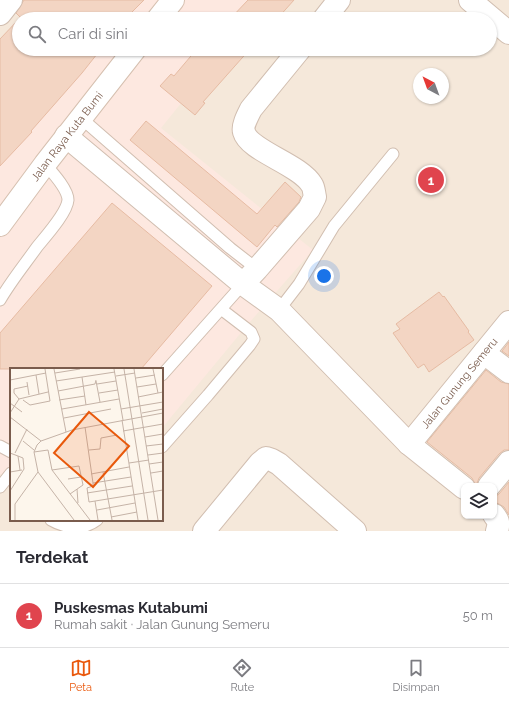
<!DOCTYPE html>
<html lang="id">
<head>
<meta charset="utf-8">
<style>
  :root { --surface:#fff; --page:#f7f7f7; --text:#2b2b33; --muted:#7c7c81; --line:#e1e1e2; --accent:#ea580c }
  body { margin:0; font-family:Raleway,sans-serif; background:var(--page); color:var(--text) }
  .controls { position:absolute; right:12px; bottom:12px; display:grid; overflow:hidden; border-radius:8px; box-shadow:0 1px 3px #0004 }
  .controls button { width:36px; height:36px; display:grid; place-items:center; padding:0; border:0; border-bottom:1px solid var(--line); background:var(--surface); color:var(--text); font:20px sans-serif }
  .compass { position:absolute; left:413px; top:68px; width:36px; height:36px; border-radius:50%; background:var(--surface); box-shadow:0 1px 3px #0004; rotate:319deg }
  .you { position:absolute; left:324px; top:276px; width:14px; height:14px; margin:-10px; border:3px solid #fff; border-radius:50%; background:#1a73e8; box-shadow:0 0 0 6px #1a73e833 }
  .badge { display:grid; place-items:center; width:26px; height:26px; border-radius:50%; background:var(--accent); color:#fff; font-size:13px; font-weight:700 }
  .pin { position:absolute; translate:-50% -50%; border:2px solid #fff; box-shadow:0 1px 4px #0006 }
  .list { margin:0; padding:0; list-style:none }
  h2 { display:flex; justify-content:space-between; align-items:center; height:52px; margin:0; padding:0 16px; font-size:17px }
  h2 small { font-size:13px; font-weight:400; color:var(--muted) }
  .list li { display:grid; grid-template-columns:26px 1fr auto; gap:12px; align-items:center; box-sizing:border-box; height:64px; padding:0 16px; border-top:1px solid var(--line) }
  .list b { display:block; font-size:15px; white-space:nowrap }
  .list p { margin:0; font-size:13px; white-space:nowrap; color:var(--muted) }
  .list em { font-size:13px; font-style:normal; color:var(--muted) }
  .icon { flex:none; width:22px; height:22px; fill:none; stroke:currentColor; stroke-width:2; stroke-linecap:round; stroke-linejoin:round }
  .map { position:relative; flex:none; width:509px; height:531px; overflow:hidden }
  .search { position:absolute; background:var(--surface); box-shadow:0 1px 3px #0004; left:12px; right:12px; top:12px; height:44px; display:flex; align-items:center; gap:10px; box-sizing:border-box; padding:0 14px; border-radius:22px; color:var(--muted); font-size:15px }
  .sheet { height:116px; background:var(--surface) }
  nav { display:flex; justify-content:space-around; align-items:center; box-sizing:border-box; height:56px; border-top:1px solid var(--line); background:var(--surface); font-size:11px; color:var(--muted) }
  nav a { display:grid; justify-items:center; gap:2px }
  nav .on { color:var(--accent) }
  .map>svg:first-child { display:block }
</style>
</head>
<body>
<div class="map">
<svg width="509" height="531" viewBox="0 0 509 531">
  <rect width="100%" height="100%" fill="#fdf6ec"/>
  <path fill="#f5e8da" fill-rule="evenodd" d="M0,0H509V531H0ZM19,19H490V49H19ZM419,74H443V98H419ZM11,369H162V520H11ZM464,486H494V516H464Z"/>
  <path fill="#fde8e0" d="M34,0H265L250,19H19V49H225L161,128L313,250L249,323L162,428V369H11V479L0,474V41Z"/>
  <path fill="#f3d5c3" stroke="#e6bba3" d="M24,0H144L125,19H22L16,13Z
    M248,0H294L277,19H230Z
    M19,19V49H101L82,73L31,131L32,132L0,166V39Z
    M204,49H250L203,102L205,103L195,115L160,86L171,74L174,76L196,50L200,54Z
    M146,121L257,214L285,182L301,197L299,202L277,227L275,225L257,247L130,140Z
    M112,203L212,286L141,369H0V333Z
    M439,292L443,297L444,296L469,331L468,332L474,340L429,372L424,364L418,368L393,333L400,329L396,324Z
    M509,342V356L502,351Z
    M486,370L501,382L509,384V450H504L499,454L479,478L476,486L472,478L427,442Z
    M509,482V515L504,507L499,504L494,502V497L499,494Z"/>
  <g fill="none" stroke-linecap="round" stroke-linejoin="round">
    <g stroke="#d1beb0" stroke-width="13">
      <path id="lane" d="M81,118L230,248L257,269
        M0,300C11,281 25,264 37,247C45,237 67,213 68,200C68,189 52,172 45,164
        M279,310L299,284L334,226L393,154
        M162,375L243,284
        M0,446L11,452
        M162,447L208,395L250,345L254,339L251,332L221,309
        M0,487L11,473
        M51,520C65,528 83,531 97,520"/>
    </g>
    <g stroke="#d1beb0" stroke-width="24">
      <g id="street">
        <path d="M470,0L509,33"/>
        <path d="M0,14L11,0"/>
        <path d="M324,19L339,0"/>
        <path d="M66,136L243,284L279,310L409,444L464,488"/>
        <path d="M243,284L257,269L309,209L315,197C314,193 314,188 312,185C300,164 249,151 244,132C242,126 248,115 251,109L300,49"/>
        <path d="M484,353L509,372"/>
        <path id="s1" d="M409,444L416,436L509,322"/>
        <path d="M489,486L509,462"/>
        <path d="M494,515C499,521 499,524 497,531"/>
        <path d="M204,531L260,463L266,458L272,460L279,464L355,531"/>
      </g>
    </g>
    <g stroke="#d6c0b0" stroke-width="24">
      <g id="secondary">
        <path d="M158,19L173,0"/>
        <path id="s2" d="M0,225L45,164L135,49"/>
      </g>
    </g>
    <use href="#lane" stroke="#fff" stroke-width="11"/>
    <use href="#street" stroke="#fff" stroke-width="22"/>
    <use href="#secondary" stroke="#fff" stroke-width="22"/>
  </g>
  <g text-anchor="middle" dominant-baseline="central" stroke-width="4" stroke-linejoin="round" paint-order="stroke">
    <g font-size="11" fill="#7a5c4d" stroke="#fffaf3">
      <text stroke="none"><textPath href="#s2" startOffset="111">Jalan Raya Kuta Bumi</textPath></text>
      <text stroke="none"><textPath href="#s1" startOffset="79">Jalan Gunung Semeru</textPath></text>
    </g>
  </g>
  <g transform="translate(10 368)">
    <rect width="153" height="153" fill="#fdf6ec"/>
    <path fill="none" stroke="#c5b3a7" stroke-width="1" d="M44,1L56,64M104,1L113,52M114,1L138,152M124,1L148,152M143,1L148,25M45,5L70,1M26,7L29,26M106,8L125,5M72,9L76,37M126,10L145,7M0,12L36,5M46,13L105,4M86,13L90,34M17,14L19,27M87,16L106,13M127,19L146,16M48,23L85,16L86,12M89,25L108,22M128,29L153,24M9,31L38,24M9,31L4,25V21L18,18M13,32L20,37L40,33L35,1M49,32L75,28M0,35L12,44M52,41L109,31M111,41L153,34M0,45L9,31M132,45L153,41M0,49L31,73M54,50L101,41M112,52L128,152M75,59L83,115V118L77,120L79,134L153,122M113,63L153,56M135,69L153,66M13,73L24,82M136,78L153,76M79,82L90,81L91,70L107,67M24,84L38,82L42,102L80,152M0,85L8,88L10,102M5,85L17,61M138,87L153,85M8,88L13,90L14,101M119,95L139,92M139,96L153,94M42,102L69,98L73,117L60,126M0,104L12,102M93,104L102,152M141,105L153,103M81,106L119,99M58,111L71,109M83,115L121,109M67,121L68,135M0,123L14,101M77,125L122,118M85,133L88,152M87,142L125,135M101,149L127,144M5,152V136L28,104M64,152L28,104L24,84L27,77L31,73L62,62L153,45"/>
    <path fill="#e8590c" fill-opacity="0.15" stroke="#e8590c" stroke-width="2" d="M79,44L119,78L83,119L44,85Z"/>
    <rect width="153" height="153" fill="none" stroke="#7a5c4d" stroke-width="2"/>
  </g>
</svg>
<div class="controls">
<button><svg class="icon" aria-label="layers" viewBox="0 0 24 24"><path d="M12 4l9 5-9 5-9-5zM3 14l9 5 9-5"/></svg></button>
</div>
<svg class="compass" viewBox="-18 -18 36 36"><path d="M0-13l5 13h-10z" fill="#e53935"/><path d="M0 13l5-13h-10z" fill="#7c7c81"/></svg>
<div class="you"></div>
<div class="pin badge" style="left:431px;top:180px;background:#e0444e">1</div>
<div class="search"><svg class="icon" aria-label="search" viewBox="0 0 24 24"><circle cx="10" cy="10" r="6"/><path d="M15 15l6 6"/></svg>Cari di sini</div>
</div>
<section class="sheet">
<h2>Terdekat<small></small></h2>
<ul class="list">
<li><span class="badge" style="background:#e0444e">1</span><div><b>Puskesmas Kutabumi</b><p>Rumah sakit · Jalan Gunung Semeru</p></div><em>50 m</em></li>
</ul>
</section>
<nav>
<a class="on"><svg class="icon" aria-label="map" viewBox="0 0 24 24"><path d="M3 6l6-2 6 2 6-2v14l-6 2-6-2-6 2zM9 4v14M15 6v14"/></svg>Peta</a>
<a><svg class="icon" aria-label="directions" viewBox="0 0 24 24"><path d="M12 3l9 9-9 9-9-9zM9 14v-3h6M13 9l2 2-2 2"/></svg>Rute</a>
<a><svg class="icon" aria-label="saved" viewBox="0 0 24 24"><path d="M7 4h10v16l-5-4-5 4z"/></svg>Disimpan</a>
</nav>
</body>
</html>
